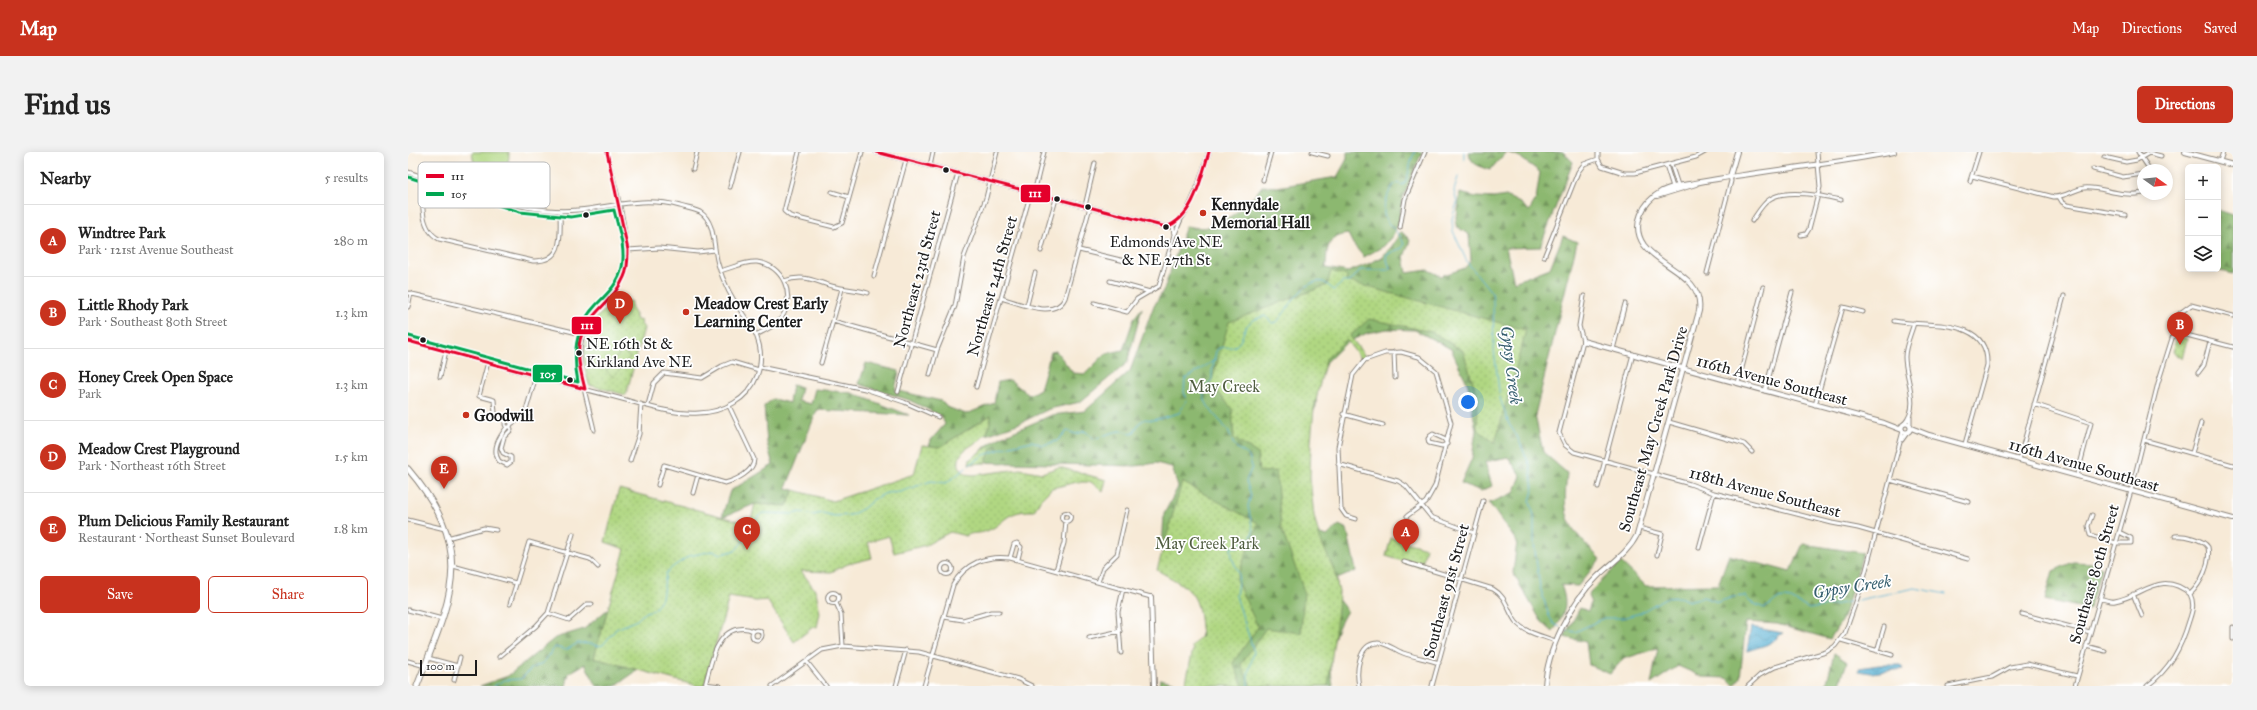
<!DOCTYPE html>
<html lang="en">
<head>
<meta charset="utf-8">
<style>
  :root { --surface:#fff; --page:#f2f2f2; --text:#222; --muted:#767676; --line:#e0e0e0; --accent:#c8321e }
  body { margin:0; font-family:"IM FELL Great Primer",serif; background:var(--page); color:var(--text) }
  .controls { position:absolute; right:12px; top:12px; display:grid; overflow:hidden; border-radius:6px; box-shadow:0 2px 10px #0003 }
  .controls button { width:36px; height:36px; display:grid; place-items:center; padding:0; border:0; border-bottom:1px solid var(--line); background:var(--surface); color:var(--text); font:20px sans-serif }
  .compass { position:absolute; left:1729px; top:12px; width:36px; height:36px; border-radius:50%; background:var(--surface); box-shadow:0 2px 10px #0003; rotate:105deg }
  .scale { position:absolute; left:12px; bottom:10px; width:57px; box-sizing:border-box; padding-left:4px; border:2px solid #1c1c1c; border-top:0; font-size:11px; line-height:14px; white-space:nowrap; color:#1c1c1c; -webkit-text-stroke:3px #fff; paint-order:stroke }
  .you { position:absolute; left:1060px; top:250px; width:14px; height:14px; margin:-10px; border:3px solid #fff; border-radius:50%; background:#1a73e8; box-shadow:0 0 0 6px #1a73e833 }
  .badge { display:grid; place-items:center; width:26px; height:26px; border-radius:50%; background:var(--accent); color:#fff; font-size:13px; font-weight:700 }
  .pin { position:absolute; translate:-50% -33px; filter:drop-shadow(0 1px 2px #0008) }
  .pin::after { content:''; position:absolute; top:21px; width:14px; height:12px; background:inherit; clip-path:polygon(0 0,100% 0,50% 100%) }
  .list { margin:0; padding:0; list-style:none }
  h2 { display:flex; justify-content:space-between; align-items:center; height:52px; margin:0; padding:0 16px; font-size:17px }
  h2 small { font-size:13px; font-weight:400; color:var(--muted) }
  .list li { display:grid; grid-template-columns:26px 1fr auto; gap:12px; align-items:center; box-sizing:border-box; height:72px; padding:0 16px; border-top:1px solid var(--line) }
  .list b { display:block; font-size:15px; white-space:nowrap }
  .list p { margin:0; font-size:13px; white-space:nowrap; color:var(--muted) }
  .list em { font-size:13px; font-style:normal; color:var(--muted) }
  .actions { display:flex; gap:8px; padding:12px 16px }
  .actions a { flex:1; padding:9px 0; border:1px solid var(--accent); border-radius:6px; text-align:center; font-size:14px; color:var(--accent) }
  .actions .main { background:var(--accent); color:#fff }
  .icon { flex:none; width:22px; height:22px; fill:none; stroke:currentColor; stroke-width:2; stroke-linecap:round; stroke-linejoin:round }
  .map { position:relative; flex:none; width:1825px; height:534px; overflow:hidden; border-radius:6px }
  header { display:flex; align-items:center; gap:24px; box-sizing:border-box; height:56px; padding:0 20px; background:var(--accent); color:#fff }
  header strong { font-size:19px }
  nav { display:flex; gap:22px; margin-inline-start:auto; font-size:14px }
  .intro { display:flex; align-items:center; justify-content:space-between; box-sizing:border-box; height:96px; padding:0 24px }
  h1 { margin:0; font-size:28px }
  .button { padding:10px 18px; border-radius:6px; background:var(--accent); color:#fff; font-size:14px; font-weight:700 }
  main { display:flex; gap:24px; padding:0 24px }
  aside { flex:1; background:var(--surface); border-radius:6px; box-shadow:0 2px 10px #0003 }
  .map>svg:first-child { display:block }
</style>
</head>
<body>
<header>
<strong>Map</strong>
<nav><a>Map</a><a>Directions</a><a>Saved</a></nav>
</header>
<div class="intro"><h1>Find us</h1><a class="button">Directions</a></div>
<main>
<aside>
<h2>Nearby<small>5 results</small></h2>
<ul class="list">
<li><span class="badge">A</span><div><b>Windtree Park</b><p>Park · 121st Avenue Southeast</p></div><em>280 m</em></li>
<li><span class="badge">B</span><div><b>Little Rhody Park</b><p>Park · Southeast 80th Street</p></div><em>1.3 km</em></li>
<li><span class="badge">C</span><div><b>Honey Creek Open Space</b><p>Park</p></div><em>1.3 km</em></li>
<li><span class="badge">D</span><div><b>Meadow Crest Playground</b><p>Park · Northeast 16th Street</p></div><em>1.5 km</em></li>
<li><span class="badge">E</span><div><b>Plum Delicious Family Restaurant</b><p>Restaurant · Northeast Sunset Boulevard</p></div><em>1.8 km</em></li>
</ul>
<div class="actions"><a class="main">Save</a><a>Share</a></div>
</aside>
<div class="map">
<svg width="1825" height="534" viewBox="0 0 1825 534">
  <defs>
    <pattern id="forest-firs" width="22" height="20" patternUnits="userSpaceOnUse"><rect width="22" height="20" fill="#8cb870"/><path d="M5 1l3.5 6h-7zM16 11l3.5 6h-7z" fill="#72955b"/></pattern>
    <pattern id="park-dots" width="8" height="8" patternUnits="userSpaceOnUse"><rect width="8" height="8" fill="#b0d782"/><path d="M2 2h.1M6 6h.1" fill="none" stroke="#97b870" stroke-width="1.8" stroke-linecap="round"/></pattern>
    <pattern id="water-waves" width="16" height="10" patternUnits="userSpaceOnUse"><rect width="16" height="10" fill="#54afd2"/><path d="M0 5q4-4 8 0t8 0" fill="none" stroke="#458eaa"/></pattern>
  </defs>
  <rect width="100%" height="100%" fill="#fff"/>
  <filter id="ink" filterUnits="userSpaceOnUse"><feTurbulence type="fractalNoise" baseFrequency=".025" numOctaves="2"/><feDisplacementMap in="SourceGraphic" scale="8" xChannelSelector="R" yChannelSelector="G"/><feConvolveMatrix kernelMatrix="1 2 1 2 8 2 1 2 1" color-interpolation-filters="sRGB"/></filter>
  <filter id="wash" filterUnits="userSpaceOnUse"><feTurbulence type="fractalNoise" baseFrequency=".012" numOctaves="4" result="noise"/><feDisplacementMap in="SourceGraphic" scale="16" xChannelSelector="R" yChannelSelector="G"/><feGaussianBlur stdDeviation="0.9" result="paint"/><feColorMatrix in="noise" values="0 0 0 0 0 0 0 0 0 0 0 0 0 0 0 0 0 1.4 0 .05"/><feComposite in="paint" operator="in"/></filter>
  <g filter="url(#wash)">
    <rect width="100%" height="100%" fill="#f7ead7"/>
    <path fill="url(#forest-firs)" stroke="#546a46" d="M939,0H1014L994,48L991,70L985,83L976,94L956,105L945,92L940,82C918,85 919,96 918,116L940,120L960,112L974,105L984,94L993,79L1002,88L996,105L999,121L1020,118L1033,124L1057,116L1063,108L1061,83L1048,74L1052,41L1068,45L1086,46L1098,44L1112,51L1121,59L1128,47L1132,20L1110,4L1098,0H1155L1165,10L1132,95L1098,96L1106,130L1142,116L1155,84L1169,90L1127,263L1135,300L1159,321C1154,369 1159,373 1192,407L1170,434L1153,433C1161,455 1156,461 1145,480L1133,469L1105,421L1109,390L1081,351L1106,341L1113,324L1100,305L1077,310L1084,334L1073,339L1053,331L1064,306L1068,278L1060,233L1043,197L1007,178L979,177L959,181L938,191L917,212L909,237L908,254L897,279L905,380L919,384L931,373L939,377L948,419L929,427L930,447L939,459C924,483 920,505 925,534H751L752,527L777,533L794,479L789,434L753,416L756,362L770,335L764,315L748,311L728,314L561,310L578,294L593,285L644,263L677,259L722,219L745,156L756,137L778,74C784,75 794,77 800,75C822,68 841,53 854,34L869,35L929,25L939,7Z
      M1061,0H1098L1082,18C1072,15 1062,12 1061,0Z
      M1810,58L1825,63V122L1804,117H1810Z
      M734,156L719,211L672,250L641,257L612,271L578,283L583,264L532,295L521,294L523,288L537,272L533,264L501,248L451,232L458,211L491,219L487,238L533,249L539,255L558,262L586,251L590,230L602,228L621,243L632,237L643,200L648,199L665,221L677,222L697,202L715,198L726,166Z
      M384,233L393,235L390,249L403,252L407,237L444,241L501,263L409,258L378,336L386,338L379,354L347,352L314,365L322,339L365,313L359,291L356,254L365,247L381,251Z
      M1395,392L1455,401L1435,466L1422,487L1369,472L1338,470L1332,526L1326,533L1319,526L1295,525L1270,514L1243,532L1250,496L1215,507L1202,522L1181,513L1178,490L1156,485L1172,456L1180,459L1183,451L1180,444L1182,440L1213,410L1238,434L1310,433L1321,403L1382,420Z
      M1665,410L1685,411L1693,416L1681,457L1637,448L1645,419Z
      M200,457L186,506L230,518L207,534H189L177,512L161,521L158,534H72L100,524L147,486L176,477Z
      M1426,501L1439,510L1431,534H1418Z"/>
    <path fill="url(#park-dots)" stroke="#667a4f" d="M923,119L939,124L938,129L1118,178L1087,291L1069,277L1070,246L1055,199L1024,180L961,167L942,184L957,204L953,207L938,188L918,207L906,256L903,290L902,326L906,364L912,387L926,418L931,440L930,458L920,534H843L833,512L858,476L893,481L896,439L873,376L868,319L851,320L849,301L826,287L824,257L803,232L821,170L919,133Z
      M210,146L224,150L223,153L229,168L234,169L233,172L236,176L218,243L181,233L175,206L179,183L187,167Z
      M1772,185L1779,187L1774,207L1764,200L1768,186Z
      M583,263C582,269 581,280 576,284C567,294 548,297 551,314L557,322L565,323L613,317L634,321L651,315L698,328L695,340L683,330H669L644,336L632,348L626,359C595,358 598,373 576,380C569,382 564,380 558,384L542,380L518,393L486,401L481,384L460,390L464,406L440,412L423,420L393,419L408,439L412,461L409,475H405L386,490L359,448L348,449L321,445L296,534H290L186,506L217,397L197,390L211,337L342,372L347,352L379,354L386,338L425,349L506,322L514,293L532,295Z
      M579,295L583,296L578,311L561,312L562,307Z
      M774,330L850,371L828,428L850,475L825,511L835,534H779L778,530L785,497L783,495L792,485H794C790,440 788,440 749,418Z
      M983,386L1018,396L1013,415L978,404Z"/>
    <path fill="#b0d782" stroke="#667a4f" d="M64,0H101C102,18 88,32 71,36Z
      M214,199L222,205L205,225L198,218Z"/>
    <path fill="url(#water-waves)" stroke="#386677" d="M1343,475L1375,481L1369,484V487L1358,493L1339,499Z
      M1471,513H1492L1495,517L1463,521L1451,519V516Z"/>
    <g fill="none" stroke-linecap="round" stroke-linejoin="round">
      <path stroke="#54afd2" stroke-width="1" d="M1056,0V8
        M1050,25L1046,39L1049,51L1044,67L1045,79L1059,110L1084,141L1085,147L1086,198L1092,246L1101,272L1109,284L1122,314L1125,338L1122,349L1126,364V392L1132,435L1141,464L1146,472L1152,475
        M561,313L576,303L602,294L624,289L634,293L639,292L649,289L659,279L668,282L677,279L686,287C693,285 708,278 715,279C719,279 721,282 725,282L731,271L737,267L745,268L771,261L779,248L776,240L777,227L807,208
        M1450,448L1507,436L1538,442
        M1156,478L1167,480L1196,466H1214L1232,461L1257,446L1272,445L1280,449L1295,445L1310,450L1325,445L1337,444L1342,450L1356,456L1362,453L1369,447L1376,446L1383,447L1401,457L1447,449
        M86,534L96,528L113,527L123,517L136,510L147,495L158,498L170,491L184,492L190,494L195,493L208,477L229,468L237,460L246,458L254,446L258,421L266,414L281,404L304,399L314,402L328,398L342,380L347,368L354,361L385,362L393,360L404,363L415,361L426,364L443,363L456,356L466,347L478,341L492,340L523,329L538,331L558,316
        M840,534V522L846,500L828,444L831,422L824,406L823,395H829L843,385L845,379L840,354L843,343L838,329L844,315C840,298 839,304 829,296C824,292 823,284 820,279C811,266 794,254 795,236L804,229V219L808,199L811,196C816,195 823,196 827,194C840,187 828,171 857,164L864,171L869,170C881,157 895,125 916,130L926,138L935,130H942L952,118H980L982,116L978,105L979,102L994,96L996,93C990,71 968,75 979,46C981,40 983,34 989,31L995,33C1003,24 1000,10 1007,0"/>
    </g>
  </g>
  <g filter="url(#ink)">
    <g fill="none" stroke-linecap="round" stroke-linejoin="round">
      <g stroke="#8a837a" stroke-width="5">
        <path id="minor" d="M391,0L376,59L382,64L426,75L434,71L454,0
          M904,0L920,4
          M1190,0V7L1194,14L1216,21H1227L1288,5L1297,0
          M1730,0L1742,18
          M1696,5L1718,10L1729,8L1741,1L1753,4
          M1812,9L1815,0
          M1263,12L1270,33
          M1258,13L1265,35
          M522,14L525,0
          M285,17L289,0
          M1685,17L1715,25L1735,22
          M0,20C46,35 92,54 140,58C188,63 224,41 272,54C278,56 286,57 292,60C308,70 305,96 310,112C315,130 325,149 337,165C351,182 357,203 349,224C340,248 315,260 291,261C261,263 231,251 203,244C135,227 68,207 0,189
          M1564,24L1646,45C1657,45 1665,38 1676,36C1693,34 1712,46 1735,41
          M18,26C14,44 10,76 31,87L125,109C157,110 152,82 152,59
          M855,28L863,0
          M1562,29L1571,0
          M322,35L332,0
          M424,40L441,45
          M626,41L636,0
          M1651,45L1654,50L1659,53L1717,63
          M677,54L687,11
          M1344,69C1349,62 1354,52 1362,47C1379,36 1415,44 1433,48
          M992,76L997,47L1017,0
          M767,82L774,65
          M1393,83L1398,82L1401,77L1412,35L1409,0
          M220,98L251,96L290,100L307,98
          M671,98L721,110
          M633,99L648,47
          M1136,105L1170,20L1176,12L1190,7
          M312,119C324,116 337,109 349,110C375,113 388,143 374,165C368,174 357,178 348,183
          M1299,121L1323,29L1322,24
          M466,124L498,8
          M376,129C400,120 411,133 433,136C442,138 451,138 460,141
          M702,129L742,140
          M0,141L174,182
          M1176,144L1171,174L1175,189L1151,281L1157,293L1166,300L1282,332L1306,341L1424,371L1450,376L1560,407
          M593,146C611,151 647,168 657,146L682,55
          M686,151L719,160L729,147L751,134L766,83L765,74
          M619,153L627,121
          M0,155L3,141
          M425,169L529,198
          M1486,169C1517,176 1581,163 1579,213L1557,292
          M1767,180L1825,195
          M1205,197L1217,152
          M986,200L987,226
          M80,210L71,244L86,248L87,261L98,270
          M413,211L434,137
          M352,215L457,237L496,250L530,265
          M1790,221L1796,213L1802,189
          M522,223L529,198L547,154L556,105L578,46L589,0
          M32,225L38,199
          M1330,231L1355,135
          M568,235L623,40
          M1357,239L1384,140
          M490,240L550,21
          M1626,252L1683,271L1669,324
          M240,253L246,231L256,221L294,226L314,214L324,210L351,218
          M1407,253L1435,155L1455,160
          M935,262L975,273
          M1502,264V274
          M97 272a3 3 0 1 1 6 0a3 3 0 1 1-6 0Z
          M1261,270L1330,290L1336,292L1344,300
          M103,272L116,265L128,224
          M1496,272C1513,254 1497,226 1497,205C1497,194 1503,182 1506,171
          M99,275C92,284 83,297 91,309L99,313L103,310V305L95,301L93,296L96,285L103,278L102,275
          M186,278C178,240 158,194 187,161C200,146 214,137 218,117C224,91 205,28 199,0
          M1025,282L1036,287L1039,292L1034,294L1021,291L1020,287L1022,284Z
          M1494,288L1499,281
          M1736,288L1825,313
          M1784,301L1793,271
          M1611,308L1656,144
          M222,309L231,282L233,252
          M930,312L990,329L998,334L1023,365L1066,381
          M1482,328L1561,350
          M250,333L256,313L317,331C328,328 346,320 346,307L321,254
          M1190,335L1225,202
          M285,341L290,323
          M653.5 365a4.5 4.5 0 1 1 9 0a4.5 4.5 0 1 1-9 0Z
          M1684,363L1680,374L1682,383L1708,391H1723V386L1711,380
          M948,367L938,364L933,357L930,295L945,223L957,208L977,201L993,200L1011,205L1028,219L1043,271L1027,334L1018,350L999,364
          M0,368L37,377
          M1231,376L1254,382L1249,403
          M1767,384C1776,383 1795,387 1800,395C1803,411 1793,432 1782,442
          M39,386L76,376L88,378
          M1291,396L1306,341
          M602,406L606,392L609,391L613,395L610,407
          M996,410L1085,437C1099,445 1099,458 1108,470C1117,481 1135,484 1147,489
          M533.5 417a5.5 5.5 0 1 1 11 0a5.5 5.5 0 1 1-11 0Z
          M45,414L108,431
          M648,418L656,391L658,369
          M690,430L695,416L709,402L719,358
          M419.5 446a5.5 5.5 0 1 1 11 0a5.5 5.5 0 1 1-11 0Z
          M1725,442L1734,464
          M1692,446C1697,448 1702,450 1707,449C1735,444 1753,417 1782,442C1787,452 1784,460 1781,469C1773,496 1762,517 1739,534
          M428,451L433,462L435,494
          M102,452L121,390L182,407L190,415
          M0,458L34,467
          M140,461L161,468L179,452H184
          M1614,462L1682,480
          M536,465L555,468L583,460H591
          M1825,475V487
          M344 483a5 5 0 1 1 10 0a5 5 0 1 1-10 0Z
          M681,486L712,479
          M1433,488L1484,503
          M1678,494L1697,499
          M1469,499L1476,475
          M713,501L710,460L715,437
          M91,505L128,474L140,461L165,382
          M20,506L50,514
          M0,509L17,514
          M399,510L418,534
          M46,528L52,505
          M297,532L312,534
          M297,534C302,515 307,481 330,477C336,476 340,476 345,479
          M364,534L414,498L435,494L511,500L610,527L624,534
          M488,534L498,498
          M516,534L545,433C557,411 578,403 602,406L743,445
          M951,534C948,520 950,492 969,491C978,490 987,498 995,501C1006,505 1019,507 1031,511
          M1024,534L1075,349
          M1340,534L1352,523L1367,515L1418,500L1427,494L1437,481L1454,433L1495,279
          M1540,534L1584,525L1602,515L1619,512L1669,524
          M1667,534L1723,339L1750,231L1772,161L1783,153L1825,164"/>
      </g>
      <g stroke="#8a837a" stroke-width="6">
        <path id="tertiary" d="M468,0L758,75C782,73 795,19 801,0
          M1777,0L1825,13
          M1322,24L1329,0
          M1249,44L1288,32
          M1175,189L1476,271L1494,278
          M1493.5 276a4.5 4.5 0 1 1 9 0a4.5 4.5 0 1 1-9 0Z
          M1503,276L1521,283L1825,367
          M743,445L746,534
          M1137,534C1139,498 1163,450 1189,425C1203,411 1220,401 1229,383L1291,159C1296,124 1253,116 1236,93C1222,73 1235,50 1254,39C1266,33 1279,33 1292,30C1356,18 1422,13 1486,0"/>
      </g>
      <g stroke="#8a837a" stroke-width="7">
        <path id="primary" d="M0,317C70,399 43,446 9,534"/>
      </g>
      <use href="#minor" stroke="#fff" stroke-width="3"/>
      <use href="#tertiary" stroke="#fff" stroke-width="4"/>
      <use href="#primary" stroke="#fff" stroke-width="5"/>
      <g stroke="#fff" stroke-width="6">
        <path id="bus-1" d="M468,0L758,75C786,65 793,26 801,0
          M0,189L177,237C173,221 168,204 172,188C179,161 206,150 216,125C220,117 220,107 220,98L199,0"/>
      </g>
      <g stroke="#fff" stroke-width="6">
        <path id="bus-2" d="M0,25L112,60L163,65L206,58C210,76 218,96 214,115C211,131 199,142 188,153C167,175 164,201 170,230L1,184"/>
      </g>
      <use href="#bus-1" stroke="#e4002b" stroke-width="3"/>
      <use href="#bus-2" stroke="#00a651" stroke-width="3"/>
    </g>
  </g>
  <g fill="#1c1c1c" stroke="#fff" stroke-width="1.5">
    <circle cx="538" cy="18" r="3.5"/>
    <circle cx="649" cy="47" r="3.5"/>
    <circle cx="680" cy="55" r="3.5"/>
    <circle cx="178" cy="63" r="3.5"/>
    <circle cx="758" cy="75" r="3.5"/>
    <circle cx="15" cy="188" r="3.5"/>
    <circle cx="171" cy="201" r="3.5"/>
    <circle cx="162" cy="228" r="3.5"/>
  </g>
  <g fill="#c8321e" stroke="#fff" stroke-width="1.5">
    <circle cx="795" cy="61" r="4"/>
    <circle cx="278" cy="160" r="4"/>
    <circle cx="58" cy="263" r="4"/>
  </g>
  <g text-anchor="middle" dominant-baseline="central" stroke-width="3.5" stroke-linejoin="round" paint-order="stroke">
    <g font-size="15" fill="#1c1c1c" stroke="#fff">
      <text x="758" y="90">Edmonds Ave NE<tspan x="758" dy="18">&amp; NE 27th St</tspan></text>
      <text x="178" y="192" text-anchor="start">NE 16th St &amp;<tspan x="178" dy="18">Kirkland Ave NE</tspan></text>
    </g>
    <g font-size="16" font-weight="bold" fill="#1c1c1c" stroke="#fff" text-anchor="start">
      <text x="803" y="52">Kennydale<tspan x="803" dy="18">Memorial Hall</tspan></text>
      <text x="286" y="151">Meadow Crest Early<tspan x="286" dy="18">Learning Center</tspan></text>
      <text x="66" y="263">Goodwill</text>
    </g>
    <g font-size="16" fill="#1c1c1c" stroke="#fff">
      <text transform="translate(509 127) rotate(-75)">Northeast 23rd Street</text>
      <text transform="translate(584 134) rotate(-74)">Northeast 24th Street</text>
      <text transform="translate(1364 228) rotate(15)">116th Avenue Southeast</text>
      <text transform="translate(1245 277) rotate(-74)">Southeast May Creek Park Drive</text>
      <text transform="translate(1676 313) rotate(16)">116th Avenue Southeast</text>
      <text transform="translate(1357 340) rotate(15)">118th Avenue Southeast</text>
      <text transform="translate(1686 422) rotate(-74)">Southeast 80th Street</text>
      <text transform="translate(1038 439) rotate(-75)">Southeast 91st Street</text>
    </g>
    <g font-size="16" fill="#505d40" stroke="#fff">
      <text x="816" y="234">May Creek</text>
      <text x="799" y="391">May Creek Park</text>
    </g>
    <g font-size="17" font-style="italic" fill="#355e6e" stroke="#fff">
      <text transform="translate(1103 213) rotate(83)">Gypsy Creek</text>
      <text transform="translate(1444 435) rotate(-9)">Gypsy Creek</text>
    </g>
  </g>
  <rect x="10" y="10" width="132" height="46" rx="6" fill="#fff" stroke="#bbb" stroke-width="1"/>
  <rect x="18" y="22" width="18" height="4" fill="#e4002b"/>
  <rect x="18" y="40" width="18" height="4" fill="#00a651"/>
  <g font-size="11" fill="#1c1c1c">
    <text x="43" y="28">111</text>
    <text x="43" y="46">105</text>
  </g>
  <g stroke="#fff" stroke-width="1.5">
    <rect x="612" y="32" width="31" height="19" rx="4" fill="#e4002b"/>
    <rect x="163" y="164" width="31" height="19" rx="4" fill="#e4002b"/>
    <rect x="124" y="212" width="31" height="19" rx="4" fill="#00a651"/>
  </g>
  <g font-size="11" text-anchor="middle" font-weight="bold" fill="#fff">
    <text x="627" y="45">111</text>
    <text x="179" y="177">111</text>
    <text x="140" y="226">105</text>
  </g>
</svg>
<div class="controls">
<button>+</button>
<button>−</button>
<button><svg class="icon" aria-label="layers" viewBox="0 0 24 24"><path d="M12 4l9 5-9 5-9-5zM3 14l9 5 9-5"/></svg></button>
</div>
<svg class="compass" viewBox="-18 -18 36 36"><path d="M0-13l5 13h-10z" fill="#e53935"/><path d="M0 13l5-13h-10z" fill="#767676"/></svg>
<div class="scale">100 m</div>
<div class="you"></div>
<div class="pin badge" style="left:998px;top:400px">A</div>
<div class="pin badge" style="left:1772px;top:193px">B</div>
<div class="pin badge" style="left:339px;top:398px">C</div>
<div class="pin badge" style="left:212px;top:172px">D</div>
<div class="pin badge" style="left:36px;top:337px">E</div>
</div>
</main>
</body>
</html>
